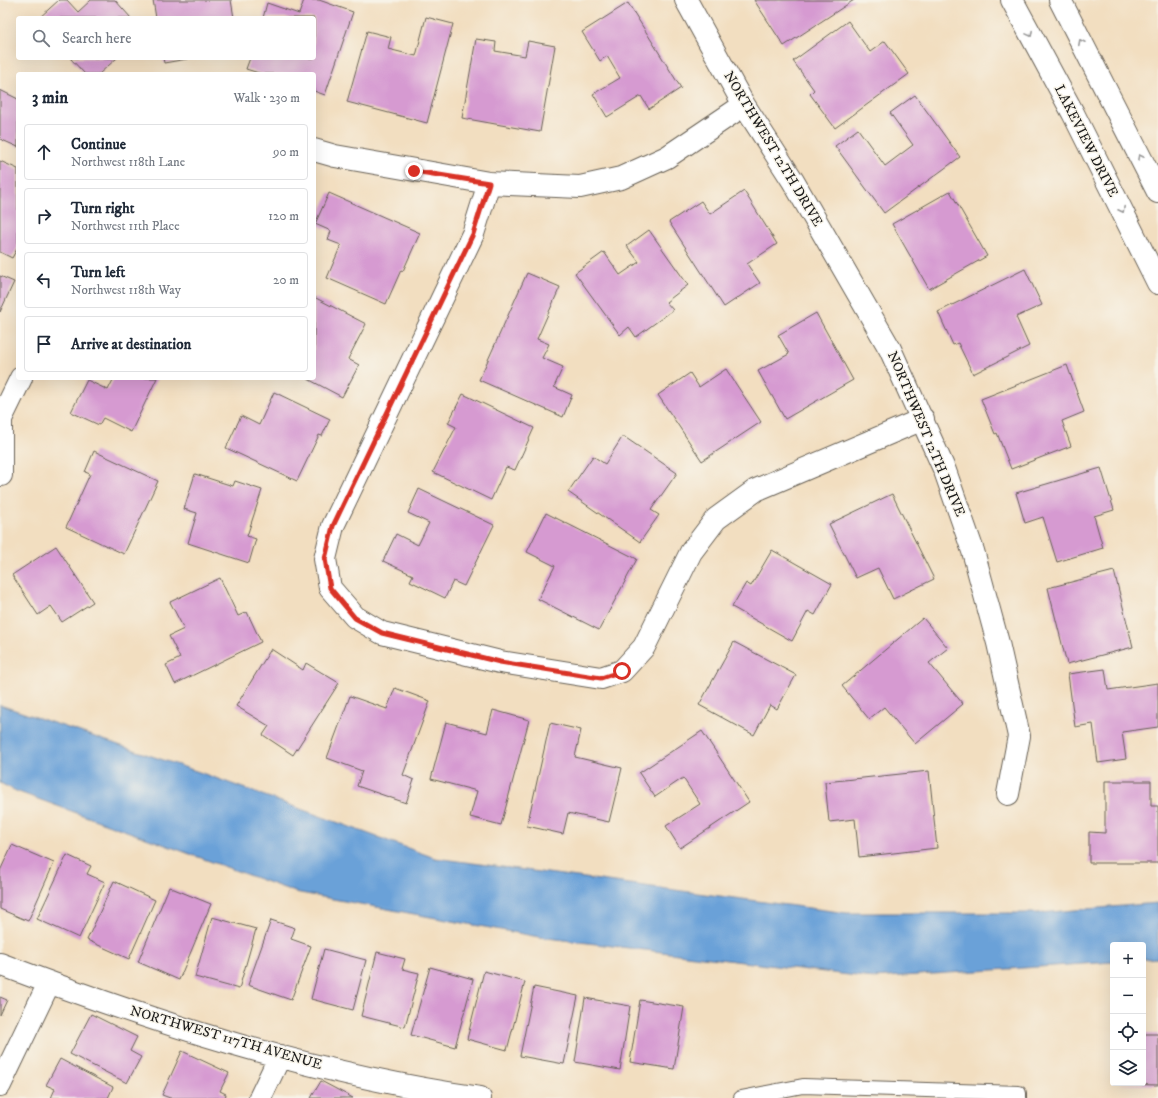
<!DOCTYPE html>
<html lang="en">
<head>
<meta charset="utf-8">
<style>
  :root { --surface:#fff; --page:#f6f6f7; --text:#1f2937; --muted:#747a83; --line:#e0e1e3 }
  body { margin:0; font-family:"IM FELL DW Pica",serif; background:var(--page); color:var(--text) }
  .controls { position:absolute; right:12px; bottom:12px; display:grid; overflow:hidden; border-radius:4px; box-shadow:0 4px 16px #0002 }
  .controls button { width:36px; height:36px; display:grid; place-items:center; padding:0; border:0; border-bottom:1px solid var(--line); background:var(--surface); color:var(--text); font:20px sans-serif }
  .stop { position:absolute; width:12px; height:12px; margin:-9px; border:3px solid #d93025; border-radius:50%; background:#fff }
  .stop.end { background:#d93025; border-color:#fff; box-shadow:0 1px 4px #0008 }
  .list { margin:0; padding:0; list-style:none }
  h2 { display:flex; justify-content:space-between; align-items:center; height:52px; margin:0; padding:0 16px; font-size:17px }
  h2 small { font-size:13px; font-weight:400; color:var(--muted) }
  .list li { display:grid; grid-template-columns:26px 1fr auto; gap:12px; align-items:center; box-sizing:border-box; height:56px; margin:0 8px 8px; padding:0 8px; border:1px solid var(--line); border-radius:4px }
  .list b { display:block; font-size:15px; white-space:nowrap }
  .list p { margin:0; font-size:13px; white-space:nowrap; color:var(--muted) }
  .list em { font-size:13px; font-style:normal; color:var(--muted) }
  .icon { flex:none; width:22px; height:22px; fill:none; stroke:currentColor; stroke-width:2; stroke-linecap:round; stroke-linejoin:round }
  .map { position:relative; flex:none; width:1158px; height:1098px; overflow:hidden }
  .search { position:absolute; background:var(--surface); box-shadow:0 4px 16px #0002; left:16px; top:16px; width:300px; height:44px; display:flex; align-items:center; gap:10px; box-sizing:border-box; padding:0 14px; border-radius:4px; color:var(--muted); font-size:15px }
  .panel { position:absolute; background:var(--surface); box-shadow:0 4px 16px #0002; left:16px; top:72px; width:300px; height:308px; border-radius:4px }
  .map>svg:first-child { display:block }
</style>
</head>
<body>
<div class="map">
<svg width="1158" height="1098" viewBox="0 0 1158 1098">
  <rect width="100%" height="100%" fill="#f7f3e8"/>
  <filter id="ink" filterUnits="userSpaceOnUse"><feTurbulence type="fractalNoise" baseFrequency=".025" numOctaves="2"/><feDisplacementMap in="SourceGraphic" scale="8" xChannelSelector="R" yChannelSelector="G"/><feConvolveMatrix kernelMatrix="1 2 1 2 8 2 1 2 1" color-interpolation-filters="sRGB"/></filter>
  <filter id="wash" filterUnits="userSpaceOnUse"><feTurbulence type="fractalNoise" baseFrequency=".012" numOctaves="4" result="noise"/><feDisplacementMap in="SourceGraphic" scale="16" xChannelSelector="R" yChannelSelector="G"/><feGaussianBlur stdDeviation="0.9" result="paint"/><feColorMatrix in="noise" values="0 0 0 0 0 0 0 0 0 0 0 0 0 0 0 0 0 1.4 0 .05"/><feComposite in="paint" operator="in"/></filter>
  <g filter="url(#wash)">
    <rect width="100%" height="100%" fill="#f2dec0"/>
    <path fill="#6aa1d8" stroke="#435e7a" d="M0,705L199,772L435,858L847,913H1039L1158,903V958L1143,959V945H1113V962L873,978L539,937L295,892L16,791L0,783Z"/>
    <g id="blocks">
      <path fill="#d69ad1" d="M59,0H67L78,12L91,0H115L131,18H39Z
        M153,0H231L234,18H156Z
        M304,0H319L353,12L325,95L314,91V74H262L246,69L250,58H314V18H263L267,3L299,14Z
        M754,0H854L784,46Z
        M628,3L681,88L649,109L641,96L607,117L593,94L620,78L607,56L600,61L582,32Z
        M426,17L453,24L427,123L347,102L367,31L391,37L388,49L416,56Z
        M848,21L870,52L885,41L909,74L835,128L810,94L814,90L793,61Z
        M476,39L496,42L495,51L525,56L528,41L555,46L540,132L462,118Z
        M70,58H117L99,74H85Z
        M163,58H187V59L164,63Z
        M0,90L18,99V147L0,139Z
        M915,95L960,157L884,213L835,146L858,129L885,166L913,145L890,113Z
        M0,161L18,169V247L12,258L0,252Z
        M744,191L777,244L747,264L760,283L724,307L669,222L701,201L710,214Z
        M950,191L987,256L929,289L892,224Z
        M329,193L420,233L403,271L401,270L386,304L327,278L341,245L328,240L331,231L315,224Z
        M649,230L688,285L666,302L673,310L636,337L629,327L620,335L575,273L604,252L620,275L639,262L627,246Z
        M1025,269L1042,305L1016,317L1029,346L973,374L958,343L953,345L938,312Z
        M527,273L560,287L537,339L549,344L542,358L563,367L554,387L572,395L563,417L479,380Z
        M0,276L14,282L0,312Z
        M314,297L366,324L348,359L359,365L342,397L306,378H314Z
        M816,313L853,380L785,419L758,371L789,354L778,335Z
        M1067,365L1084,412L1062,421L1071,446L1011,469L997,433L995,434L981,399Z
        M726,369L761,422L702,461L658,395L690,373L699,387Z
        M114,378H157L131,432L103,418L99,425L71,412L87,380L108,390Z
        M274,392L330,419L322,436L319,435L297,481L226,448L241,416L259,425Z
        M463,394L534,428L515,470L506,467L491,500L433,472L456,427L448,423Z
        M623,436L677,473L651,510L659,515L640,542L568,492L593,456L605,464Z
        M94,451L158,481L124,554L66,527L90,474L85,472Z
        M1101,468L1114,510L1094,516L1103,548L1057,562L1043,517L1025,523L1016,493Z
        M195,474L233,486L235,481L262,490L247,536L256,539L249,563L188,543L197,513L184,509Z
        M419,489L494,525L464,586L453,581L445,598L410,581L413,575L383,561L396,534L418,545L429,523L408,513Z
        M892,494L934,579L893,599L878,568L856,578L829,524Z
        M546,513L637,559L599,630L538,599L555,566L527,552Z
        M56,546L93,602L62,622L51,606L38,615L12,575Z
        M772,550L832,584L815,615L808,611L792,641L732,607L746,583L751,586Z
        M1114,571L1133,647L1067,664L1048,588Z
        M220,578L238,616L247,612L261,642L175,684L166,665L180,658L169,636L184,629L170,602Z
        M923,618L948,648L929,663L963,704L915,744L884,707L869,719L842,686Z
        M734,642L796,675L777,709L770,705L754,735L699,705Z
        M271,649L303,670L306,663L339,683L293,755L263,735L269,726L236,706Z
        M1105,669L1108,690L1158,683V727L1122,732L1126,759L1098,763L1093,724L1075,727L1068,674Z
        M395,688L430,701L403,775L414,780L406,803L357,786L362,771L327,758L350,696L387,709Z
        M493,710L529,720L501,825L470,817L477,791L431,779L446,722L487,733Z
        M550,723L581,730L575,757L622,768L609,822L568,813L563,834L527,826Z
        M702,731L749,802L680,848L666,826L700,804L683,778L655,797L639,773Z
        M929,771L937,848L859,857L855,819L829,822L825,782Z
        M1105,781H1151V806H1158V863H1089V832L1105,833Z
        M12,845L54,863L28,921L0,909V871Z
        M67,855L91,866L87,874L105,882L79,938L37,919Z
        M114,881L155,900L129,959L87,940Z
        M169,887L211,904L179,980L138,962Z
        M212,917L256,929L239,989L195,977Z
        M271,920L295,928L291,939L311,946L291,1000L248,985Z
        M324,949L366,960L353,1010L311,999Z
        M377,952L405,959L402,969L419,973L405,1027L361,1016Z
        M430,967L473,979L455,1047L411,1035Z
        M484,971L525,982L507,1050L467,1039Z
        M534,987L578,996L564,1064L520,1056Z
        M0,997L7,1000L0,1015Z
        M585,998L630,1006L620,1070L575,1062Z
        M640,1000L684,1007L674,1069L630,1062Z
        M91,1014L137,1037L130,1051L141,1057L127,1083L70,1054Z
        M1143,1034H1158V1085L1116,1084L1143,1083Z
        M182,1051L229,1073L220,1091L226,1094L225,1098H170L162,1095Z
        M60,1059L113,1087L108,1098H51L55,1089L46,1085Z
        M321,1081L353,1098H311Z"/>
    </g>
  </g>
  <g filter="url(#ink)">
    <use href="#blocks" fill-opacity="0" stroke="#676055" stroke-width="1"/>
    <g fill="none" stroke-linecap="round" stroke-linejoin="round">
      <g stroke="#676055" stroke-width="16">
        <path id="service" d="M741,1098L803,1086L1019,1093V1098"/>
      </g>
      <g stroke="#676055" stroke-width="24">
        <path id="minor" d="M686,0L744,105L793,181L890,349L945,471L973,551L998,643L1019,736L1008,794
          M314,150L335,156L489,183L580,187L621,178L667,157L744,105
          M489,183L473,234L333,526L325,559L330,588L355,617L382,633L500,662L601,678L622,671L644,647L691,552L716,519L756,490L923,419
          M1,475V419L21,378
          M0,964C155,1023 316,1075 480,1098
          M0,1085L49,983
          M260,1098L280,1056"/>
      </g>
      <g stroke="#676055" stroke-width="24">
        <path id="tertiary" d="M1012,0L1073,113L1158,283
          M1060,0L1158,192"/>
      </g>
      <use href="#service" stroke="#fff" stroke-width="14"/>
      <use href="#minor" stroke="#fff" stroke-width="22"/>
      <use href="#tertiary" stroke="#fff" stroke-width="22"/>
    </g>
    <defs><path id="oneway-chevron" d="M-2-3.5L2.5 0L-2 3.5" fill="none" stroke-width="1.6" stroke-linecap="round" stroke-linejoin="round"/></defs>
    <g stroke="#999">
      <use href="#oneway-chevron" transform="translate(1030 34) rotate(62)"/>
      <use href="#oneway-chevron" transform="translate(1081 42) rotate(-117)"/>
      <use href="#oneway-chevron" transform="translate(1140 157) rotate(-117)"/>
      <use href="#oneway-chevron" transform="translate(1122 210) rotate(63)"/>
    </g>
  </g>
  <g fill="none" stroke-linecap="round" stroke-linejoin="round" filter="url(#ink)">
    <path stroke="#d93025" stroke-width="5" d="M414,171L489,183L473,234L333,526L325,559L330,588L355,618L382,633L500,662L601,678L622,671"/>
  </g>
  <g text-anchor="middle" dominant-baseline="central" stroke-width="3" stroke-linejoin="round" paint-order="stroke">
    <g font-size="14" fill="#1c1c1c" stroke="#f7f3e8">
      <text transform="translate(1086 141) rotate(63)">LAKEVIEW DRIVE</text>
      <text transform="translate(773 149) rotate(59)">NORTHWEST 12TH DRIVE</text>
      <text transform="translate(926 434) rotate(67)">NORTHWEST 12TH DRIVE</text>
      <text transform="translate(226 1038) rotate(16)">NORTHWEST 117TH AVENUE</text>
    </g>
  </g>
</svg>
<div class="controls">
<button>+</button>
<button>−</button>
<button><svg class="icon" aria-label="locate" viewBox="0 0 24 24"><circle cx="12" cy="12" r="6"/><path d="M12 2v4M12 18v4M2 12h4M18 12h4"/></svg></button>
<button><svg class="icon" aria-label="layers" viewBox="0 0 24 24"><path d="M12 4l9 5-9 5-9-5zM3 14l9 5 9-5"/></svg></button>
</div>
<div class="stop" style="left:622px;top:671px"></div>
<div class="stop end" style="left:414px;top:171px"></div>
<div class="search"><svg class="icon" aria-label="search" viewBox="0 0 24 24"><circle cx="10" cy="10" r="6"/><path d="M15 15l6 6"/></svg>Search here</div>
<section class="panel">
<h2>3 min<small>Walk · 230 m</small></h2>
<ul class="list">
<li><svg class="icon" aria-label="ahead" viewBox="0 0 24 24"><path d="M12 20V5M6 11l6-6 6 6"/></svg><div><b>Continue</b><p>Northwest 118th Lane</p></div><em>90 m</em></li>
<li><svg class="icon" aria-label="right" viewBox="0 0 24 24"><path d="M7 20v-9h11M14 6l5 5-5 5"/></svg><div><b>Turn right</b><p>Northwest 11th Place</p></div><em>120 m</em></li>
<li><svg class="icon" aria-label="left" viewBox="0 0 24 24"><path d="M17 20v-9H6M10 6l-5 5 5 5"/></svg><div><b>Turn left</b><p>Northwest 118th Way</p></div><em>20 m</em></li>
<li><svg class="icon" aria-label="arrive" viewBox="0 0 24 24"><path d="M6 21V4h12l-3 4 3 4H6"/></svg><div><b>Arrive at destination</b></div></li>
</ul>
</section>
</div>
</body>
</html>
